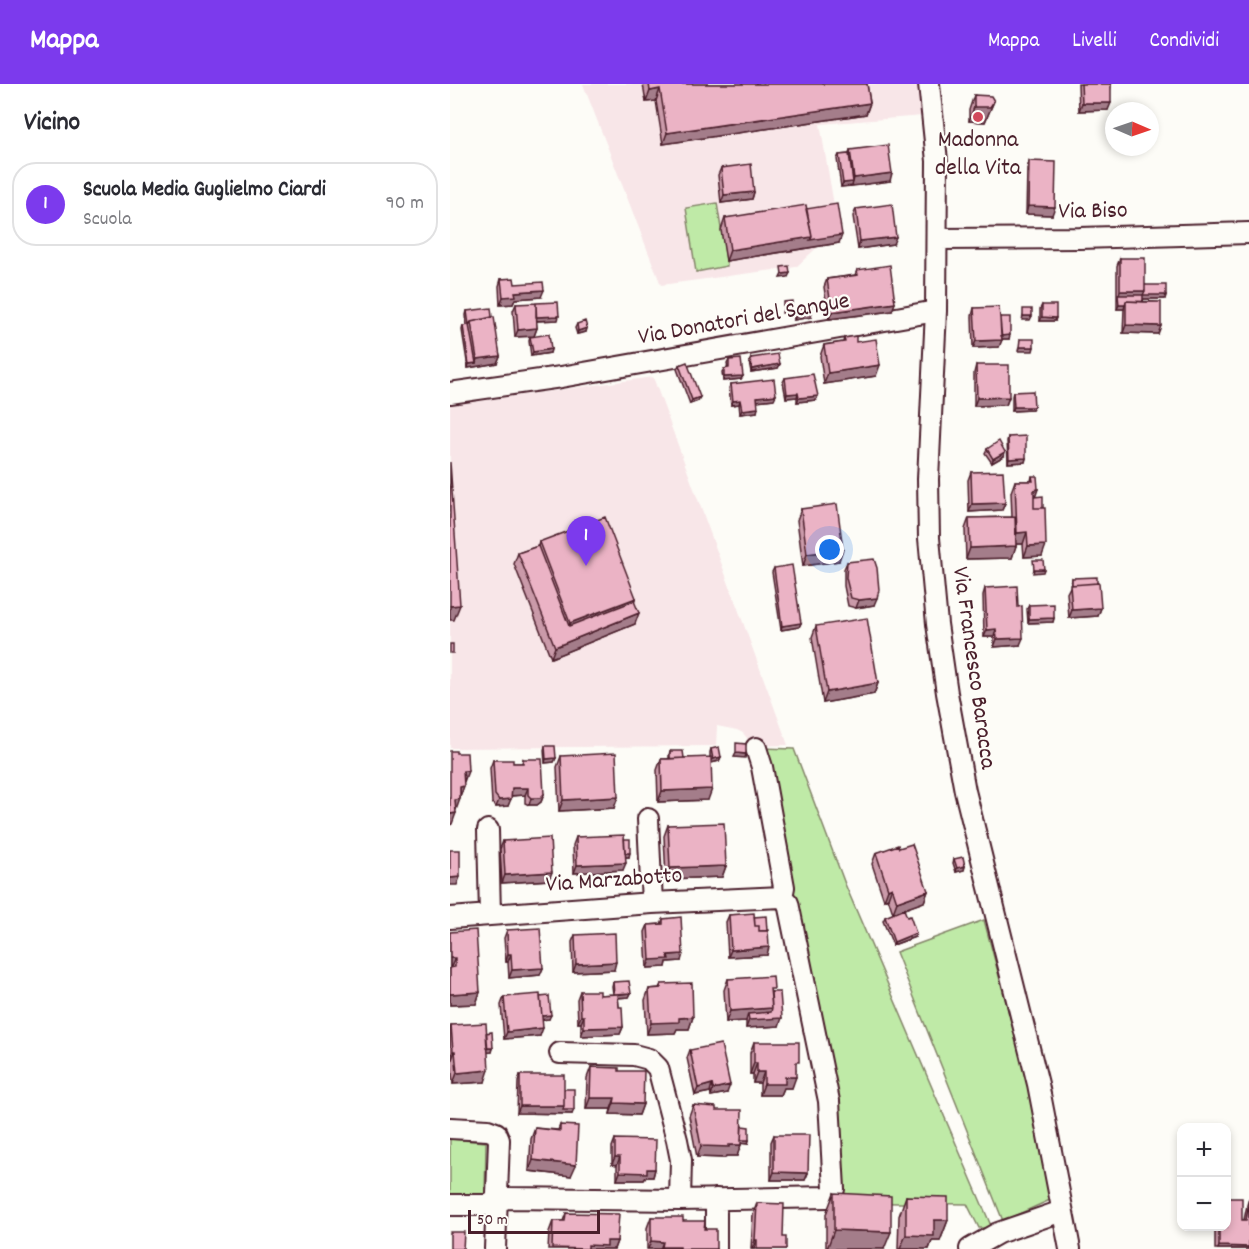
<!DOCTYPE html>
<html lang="it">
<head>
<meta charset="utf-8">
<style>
  :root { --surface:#fff; --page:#f2f2f3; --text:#2b2b33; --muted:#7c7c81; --line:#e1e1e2; --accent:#7c3aed }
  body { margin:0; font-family:Dekko,sans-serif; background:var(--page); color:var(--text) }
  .controls { position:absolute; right:18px; bottom:18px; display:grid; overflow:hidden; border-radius:12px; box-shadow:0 3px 9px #0003 }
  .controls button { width:54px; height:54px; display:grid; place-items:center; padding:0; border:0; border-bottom:2px solid var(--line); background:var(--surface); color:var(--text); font:30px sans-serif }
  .compass { position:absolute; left:655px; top:18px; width:54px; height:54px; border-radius:50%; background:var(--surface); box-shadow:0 3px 9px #0003; rotate:92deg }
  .scale { position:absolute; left:18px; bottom:15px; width:132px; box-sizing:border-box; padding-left:6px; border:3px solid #4a1f2b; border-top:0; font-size:16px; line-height:21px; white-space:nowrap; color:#4a1f2b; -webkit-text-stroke:4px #fdfcf7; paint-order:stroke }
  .you { position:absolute; left:380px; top:466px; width:21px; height:21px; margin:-15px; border:4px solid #fff; border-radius:50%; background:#1a73e8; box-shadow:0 0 0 9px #1a73e833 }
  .badge { display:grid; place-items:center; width:39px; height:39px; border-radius:50%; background:var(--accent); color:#fff; font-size:20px; font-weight:700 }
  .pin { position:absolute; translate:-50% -50px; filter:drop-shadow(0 2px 3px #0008) }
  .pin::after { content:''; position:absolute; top:32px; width:21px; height:18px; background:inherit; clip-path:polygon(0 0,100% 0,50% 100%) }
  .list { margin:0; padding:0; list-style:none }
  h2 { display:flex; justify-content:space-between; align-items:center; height:78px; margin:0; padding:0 24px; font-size:26px }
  h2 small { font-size:20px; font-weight:400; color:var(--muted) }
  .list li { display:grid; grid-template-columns:39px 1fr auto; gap:18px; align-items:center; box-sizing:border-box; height:84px; margin:0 12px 12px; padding:0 12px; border:2px solid var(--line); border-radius:24px }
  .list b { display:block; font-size:22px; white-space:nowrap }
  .list p { margin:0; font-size:20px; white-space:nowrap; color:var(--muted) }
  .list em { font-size:20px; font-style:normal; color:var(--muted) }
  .map { position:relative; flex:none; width:799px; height:1165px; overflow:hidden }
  header { display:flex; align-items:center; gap:36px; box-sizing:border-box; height:84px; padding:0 30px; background:var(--accent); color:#fff }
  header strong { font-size:28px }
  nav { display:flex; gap:33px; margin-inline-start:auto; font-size:21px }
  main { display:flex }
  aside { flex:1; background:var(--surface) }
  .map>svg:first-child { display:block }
</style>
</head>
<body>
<header>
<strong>Mappa</strong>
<nav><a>Mappa</a><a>Livelli</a><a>Condividi</a></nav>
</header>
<main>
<aside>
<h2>Vicino<small></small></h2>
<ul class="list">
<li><span class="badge">1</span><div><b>Scuola Media Guglielmo Ciardi</b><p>Scuola</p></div><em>90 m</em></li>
</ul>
</aside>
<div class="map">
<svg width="799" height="1165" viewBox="0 0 799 1165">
  <rect width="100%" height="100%" fill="#fdfcf7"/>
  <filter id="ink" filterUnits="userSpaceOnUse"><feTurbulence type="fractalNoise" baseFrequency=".0167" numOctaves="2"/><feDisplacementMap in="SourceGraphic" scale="12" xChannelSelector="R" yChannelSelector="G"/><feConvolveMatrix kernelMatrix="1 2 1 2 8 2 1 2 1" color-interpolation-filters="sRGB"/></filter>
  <g filter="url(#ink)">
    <path fill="#f8e6e8" d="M133,0H473V32L370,40L388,144L346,183L211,201Z
      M203,293L338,661L303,662L293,649L287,646L267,642L266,662L0,664V321Z"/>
    <path fill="#bfeaa7" stroke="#848469" stroke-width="1.5" d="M267,119L277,182L246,188L236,124Z
      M310,664L344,665L395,800L542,1144H529L517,1120L385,1118L388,1096Z
      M534,836L585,1027L600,1116L553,1137L446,868Z
      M0,1055L36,1058L35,1112H0Z"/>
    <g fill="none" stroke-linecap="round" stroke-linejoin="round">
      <g stroke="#4a1f2b" stroke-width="24">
        <path id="minor" d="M479,0L487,77L486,227L478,395L479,454L487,540L497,609L515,707L588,1000L620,1165
          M487,155L630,154L799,149
          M0,309L111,293L486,227
          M306,664L312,683L334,803L332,813
          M198,735L202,819
          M38,746L40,831
          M0,834L202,819L332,813L338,819L379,1017L384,1105L382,1110L377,1113L230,1116L58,1114L36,1121H0
          M110,969L184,971L199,975L208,984L227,1056L231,1076L230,1116
          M0,1044L38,1046L46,1049L49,1056L45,1165
          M266,1165V1115
          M520,1165L548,1149L612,1127"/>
      </g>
      <use href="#minor" stroke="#fdfcf7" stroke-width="20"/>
    </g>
    <path fill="#ca9aa9" stroke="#4a1f2b" stroke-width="1.5" d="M193,0H417L420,19L416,30L213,60L206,17L196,18Z
      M628,0H661L658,26L629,27Z
      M524,11L544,17L535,38L519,37V26Z
      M400,66L440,97L391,103L387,75L389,71L399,70Z
      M579,77L602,131L576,130L577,85Z
      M271,84L304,108L302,115L271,119L268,91Z
      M356,125L389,159L276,177L271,146L275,134Z
      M406,125L443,160L408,165L403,132Z
      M670,174L695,201L716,211L715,215H693V218L708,250L673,249L674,225H667V182Z
      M407,186L442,227L379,235L374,203L377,195L405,191Z
      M51,195L65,200L91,213L65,215L63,220L50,221L49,202Z
      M66,220L108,236L86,237L87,244L84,252L65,253L63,227Z
      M592,221L605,237H590V225Z
      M524,224L550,233L559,255H552L549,263L523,264L522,232Z
      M345,225L361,233L344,236L343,229Z
      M17,227L42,233L50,272L47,279L18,284L12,246L13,242H17L16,231Z
      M127,240L137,244L136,248L127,250L125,244Z
      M80,253L101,265L100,269L81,272L79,257Z
      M394,254L426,292L374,300L370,272L374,261L393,258Z
      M301,274L330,280L328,284L301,288L299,278Z
      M279,276L293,292L291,295L273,297L272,288L274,285L278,284L277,280Z
      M229,281L248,317L240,320L227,285Z
      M526,281L559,313L556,321L524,322V289Z
      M335,294L366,316L347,318V313L336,314L333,298Z
      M281,300L324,315L307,317V328L290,330L289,320L281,321L279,304Z
      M563,308L584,323L582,326L562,327V312Z
      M558,353L576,374L575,378L558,379L557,357Z
      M537,365L554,372L542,379L535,369Z
      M521,388L555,419L552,426L519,428L518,396Z
      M582,392L592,472L574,473L573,460H566L562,474L516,475L515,445L519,434L562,433L561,408L565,397H581Z
      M351,425L389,477L353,482L347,436Z
      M89,458L184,517L185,540L101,574L64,480L68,469L88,462Z
      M397,478L424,521L406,524L398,522L394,502V485Z
      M324,484L351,539L349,543L331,546L322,488Z
      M622,494L651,524L648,532L619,534L617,509L621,501Z
      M535,504L570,561L544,563V553H534L533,511Z
      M579,521L604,534L603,538L578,539L577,525Z
      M366,542L428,599L424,610L373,619L362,553Z
      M95,662L106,674L104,678L95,679L94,666Z
      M261,665L271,673L269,677L261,679L258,716L208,718L207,686L211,675H219V671L220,667L234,674H260V668Z
      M111,672L164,724L109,727L107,683Z
      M73,675L94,710L91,718L87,721H79L75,719V711L61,712L58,722L46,723L42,719L40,684L43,676L63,679H72Z
      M218,741L276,782L272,793L216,795L214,752Z
      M126,753L174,755L179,773H175L173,786L124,789L123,761Z
      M53,757L99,796L52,799L50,765Z
      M449,764L478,807L474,818L443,829L438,814L434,816L422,780L426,769Z
      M504,775L515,782L514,786L506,788L503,779Z
      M279,831L304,833L317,871L278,873L276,838Z
      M435,833H457L465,853L443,861L433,837Z
      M213,835L231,877L217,878L216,883L197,884L195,848L198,841L211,840Z
      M57,846L93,884L90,891L59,894L58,878H56L54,854Z
      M0,848L30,908L26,920L0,921Z
      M125,851L164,886L123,888L122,858Z
      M278,895L323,908L329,942L296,944V937L276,938L274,906Z
      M163,898L181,909L179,913L168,914L169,923L173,943L170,950L131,952V939H128L127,915L130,907L150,911L163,910L162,902Z
      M211,900L243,933L239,945H227L225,949L197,950L195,916L199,905L209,904Z
      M54,913H90L99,935L92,936L90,952L54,955L51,921Z
      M1,941L36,949L43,964L42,968H37L35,998L3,1000L1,978L0,979V944Z
      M304,958L346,986L342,1004H334L331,1011H310V999H303V990H300V969Z
      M240,966L277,1009L261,1012L260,1008L245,1011L237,974Z
      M141,983L169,987L193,1020L189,1031L160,1030L161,1025H136L137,994Z
      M70,991L114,1005L122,1030L67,1029L68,998Z
      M243,1021L266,1026L299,1056L298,1060L291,1059L287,1072H276L275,1074L247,1073L239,1032Z
      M110,1041L121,1092L79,1087L81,1055L85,1044L108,1046Z
      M324,1051L358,1089L355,1096H321V1058Z
      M165,1055L205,1085L203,1093H196L194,1096H167V1081L162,1080V1063Z
      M384,1109L434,1165H376V1130Z
      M456,1112L498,1136L490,1157H482L479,1165H448L449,1132Z
      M799,1114V1165H765V1143H777L794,1136L797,1121Z
      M307,1119L333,1153L336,1165H301L303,1130Z
      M116,1129L167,1157L164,1165H98L99,1148L103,1137H113Z
      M201,1133L233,1137L254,1145L266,1165H197V1144Z"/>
    <path fill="#a47d8a" stroke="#4a1f2b" stroke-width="1.5" d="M210,5L206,17L196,18L200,7Z
      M544,17L535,38L519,37L524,23Z
      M420,19L416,30L213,60L217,49Z
      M632,19H661L658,26L629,27Z
      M442,89L440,97L402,102L404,94Z
      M403,98L402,102L391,103L393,99Z
      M304,108L302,115L271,119L274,111Z
      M578,122L605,123L602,131L576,130Z
      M392,151L389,159L276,177L280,166L362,153Z
      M446,153L443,160L408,165L410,157Z
      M340,189L338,193L330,194L332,190Z
      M94,206L91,213L65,215L63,220L50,221L53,213L65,208Z
      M670,207H695L716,211L715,215H668Z
      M445,219L442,227L379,235L382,228Z
      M669,221H675L674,225H667Z
      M342,224L341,228L332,229L333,225Z
      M362,229L361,233L344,236L346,232Z
      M109,232L108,236L83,237L85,233Z
      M573,232H582L580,236H572Z
      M592,233L606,234L605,237H590Z
      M676,241L711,242L708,250L673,249Z
      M87,244L84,252L65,253L68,246Z
      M137,244L136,248L127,250L128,247Z
      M560,251L559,255H548L550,252Z
      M552,256L549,263L523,264L526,257Z
      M569,263H584L583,267H568Z
      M101,265L100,269L81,272L83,268Z
      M50,272L47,279L18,284L19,280L26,279L27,275Z
      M330,280L328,284L301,288L302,285Z
      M430,281L426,292L374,300L378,289Z
      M293,292L291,295L273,297L274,293Z
      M348,309L347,313L336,314L337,310Z
      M326,311L324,315L306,317L307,313Z
      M368,312L366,316L347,318L349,314Z
      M250,313L248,317L240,320L242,316Z
      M559,313L556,321L524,322L527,314Z
      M290,316L289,320L281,321L283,317Z
      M564,323H584L582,326L562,327Z
      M308,324L307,328L290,330L292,326Z
      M555,368L554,372L542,379L543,375Z
      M576,374L575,378L558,379L559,375Z
      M588,405L584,417V406Z
      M555,419L552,426L519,428L522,420Z
      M577,448L573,460H563L567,449Z
      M596,461L592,472L574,473L578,462Z
      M566,462L562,474L516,475L520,464Z
      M393,465L389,477L353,482L357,470Z
      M584,485H594L593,488L583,489Z
      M186,514L180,529L115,554L120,539Z
      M427,514L424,521L406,524L409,516Z
      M10,521L4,536H0V522Z
      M651,524L648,532L619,534L622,526Z
      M189,529L185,540L101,574L105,563Z
      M604,534L603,538L578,539L579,535Z
      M351,539L349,543L331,546L332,542Z
      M546,545L544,553H534L537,546Z
      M573,554L570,561L544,563L547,555Z
      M428,599L424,610L373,619L377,608Z
      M286,669L296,670L295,674L284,673Z
      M271,673L269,677L261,679L263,675Z
      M106,674L104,678L95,679L96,675Z
      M13,687H18L14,698Z
      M14,702L10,714V703Z
      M62,704H78L75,711L59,712Z
      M262,705L258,716L208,718L212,707Z
      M94,710L91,718L87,721H79L81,714Z
      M168,713L164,724L109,727L113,716Z
      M10,715L6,726L1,727L5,716Z
      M61,715L58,722L46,723L49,716Z
      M6,729L2,740L0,741V730Z
      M173,769H180L179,773H172Z
      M176,779L173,786L124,789L127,781Z
      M276,782L272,793L216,795L220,784Z
      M515,782L514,786L506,788L507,784Z
      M102,788L99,796L52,799L55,791Z
      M10,793L7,801H0V794Z
      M442,803L438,814L434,816L438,805Z
      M478,807L474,818L443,829L447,818Z
      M466,849L465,853L443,861L444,858Z
      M319,863L317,871L278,873L281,866Z
      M58,870H61L58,878H56Z
      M233,870L231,877L217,878L216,883L197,884L200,876L218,871Z
      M0,874H5L0,885Z
      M166,878L164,886L123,888L126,880Z
      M93,884L90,891L59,894L62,886Z
      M30,908L26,920L0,921V910Z
      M181,909L179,913L163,914L164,911Z
      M322,924L332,934L329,942L296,944L299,936L298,930L296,937L276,938L280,927Z
      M101,931L99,935L88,936L90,932Z
      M131,932H134L131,939H128Z
      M243,933L239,945H227L225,949L197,950L201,939L229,934Z
      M173,943L170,950L131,952L134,944Z
      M93,944L90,952L54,955L57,948Z
      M43,964L42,968L33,969L34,965Z
      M3,967H5L1,978L0,979V975Z
      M304,979H307L303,990H300Z
      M39,986L35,998L3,1000L7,989Z
      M307,988H314L310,999H303Z
      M335,993H346L342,1004H334L331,1011H310L314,1000Z
      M262,1000L260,1008L245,1011L248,1004Z
      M280,1001L277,1009L261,1012L263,1005Z
      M140,1014H165L161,1025H136Z
      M164,1019L193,1020L189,1031L160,1030Z
      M70,1022H114L124,1026L122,1030L67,1029Z
      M289,1055L299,1056L298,1060L287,1059Z
      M279,1061H291L287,1072H276L275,1074L247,1073L251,1062Z
      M165,1073H170L167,1081L162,1080Z
      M83,1076L126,1081L121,1092L79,1087Z
      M197,1085H205L203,1093H196L194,1096H167L170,1088Z
      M324,1088L358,1089L355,1096H321Z
      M484,1136H498L490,1157H482L479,1165H450L456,1151Z
      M384,1146L441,1148L434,1165H377Z
      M305,1156H307L304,1165H302Z
      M157,1157H167L164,1165H137L138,1161Z
      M201,1157L213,1158L210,1165H198Z
      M769,1162L799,1163V1165H768Z
      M212,1163H230L229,1165H212Z"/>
    <path fill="#ebb3c5" stroke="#4a1f2b" stroke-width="1.5" d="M199,0H417L420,19L217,49L210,5L200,7Z
      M631,0H661V19H632Z
      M524,11L541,12L544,17L540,23H524Z
      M438,61L442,89L404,94L400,66Z
      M399,70L403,98L393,99L389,71Z
      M579,77L606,78L605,123L578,122Z
      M301,80L304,108L274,111L271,84Z
      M387,120L392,151L360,156L362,153L356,125Z
      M442,120L446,153L410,157L406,125Z
      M356,121L362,153L280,166L275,134Z
      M670,174H695V207H670Z
      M440,181L445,219L382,228L377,195L408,191L407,186Z
      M339,182L340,189L332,190L331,183Z
      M64,194L65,200L93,198L94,206L65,208L66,212L53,213L51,195Z
      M695,201H716V211H693L695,207Z
      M668,211H693V218L676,217L675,221H669Z
      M342,217V224L333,225V218Z
      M676,217L711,218V242L676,241Z
      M108,218L109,232L86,233V219Z
      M86,219L87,244L68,246L66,220Z
      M592,221H606V234L592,233Z
      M361,222L362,229L346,232L345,225Z
      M549,223L552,256L526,257L524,224Z
      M41,224L42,233L21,238L19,241L17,227Z
      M573,225H582V232H573Z
      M44,233L50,272L27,275L21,238Z
      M550,233H560V251L551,252Z
      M135,237L137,244L128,247L127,240Z
      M19,241L26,279L19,280L13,242Z
      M99,250L101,265L83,268L80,253Z
      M406,252V258L426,255L430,281L378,289L374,261L395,258L394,254Z
      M570,255H584V263H569Z
      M328,270L330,280L302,285L301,274Z
      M291,275L293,292L274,293V285L279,284V276Z
      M237,278L250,313L242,316L229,281Z
      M526,281H559V313L527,314Z
      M363,290L368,312L349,314L348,309L337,310L335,294Z
      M324,295L326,311L307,313L308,324L292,326L290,316L283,317L281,300Z
      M583,307L584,323H564L563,308Z
      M576,352V374L559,375L558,353Z
      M549,357L555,368L543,375L537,365Z
      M0,378L10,521L0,522Z
      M553,387L555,419L522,420L521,388Z
      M582,392H587L588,405L584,406V424H595L596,461L578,462L577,448L567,449L565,397H583Z
      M593,412V424H584V413Z
      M387,420L393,465L357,470L351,425Z
      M155,433L186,514L120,539L89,458Z
      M565,433L566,462L520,464L519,434Z
      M88,462L119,542L184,517L189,529L105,563L68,469Z
      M424,475L427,484L429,506L427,514L409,516L401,514L396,494L397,478Z
      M583,476H593L594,485H584Z
      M342,481L351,539L332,542L324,484Z
      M647,493V499L622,501V494Z
      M649,499L651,524L622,526L620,501Z
      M567,502L568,523L572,522L573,554L547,555L546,545L537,546L535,504Z
      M604,520V534L579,535V521Z
      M417,534L428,599L377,608L366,542Z
      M0,560H3V569H0Z
      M286,659L296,660V670L286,669Z
      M95,662H105L106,674L96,675Z
      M269,663L271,673L263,675L261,665Z
      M0,667H6V669H17L18,687H13L14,702L10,703V715L5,716L6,729L0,730Z
      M220,667H233L234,674L220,675Z
      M166,669L168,713L113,716L111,672Z
      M261,673L262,705L212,707L211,675Z
      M73,675H92L94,710L90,714H81L78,711V704H62L61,715L49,716L45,711L43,676H63V679H73Z
      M274,739L276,782L220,784L218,741Z
      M174,751L176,779L127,781L126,753Z
      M100,754L102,788L55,791L53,757Z
      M174,755H180V769H175Z
      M462,760L478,807L447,818L442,803L438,805L426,769L448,761L449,764Z
      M0,766H10V793L0,794Z
      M513,773L515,782L507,784L504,775Z
      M454,825L457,833L460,832L466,849L444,858L435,833Z
      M304,829L305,842H309V847L318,846L319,863L281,866L279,831Z
      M316,832L317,847H309V842H305L304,833Z
      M231,833L233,870L218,871L219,875L200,876L198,841L213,840V835Z
      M90,844L93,884L62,886L61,870H58L57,846Z
      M26,846L30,908L0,910V884L5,883V874H0V848Z
      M165,849L166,878L126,880L125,851Z
      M323,892L324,905H320L322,924L280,927L278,895Z
      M179,897L181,909L164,910L163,898Z
      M242,899L243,933L229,934V938L201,939L199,905L211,904V900Z
      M130,907H150V911L168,910L169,923H172L173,943L134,944V932H131Z
      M321,908H330L332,934L299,936L298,930L321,928L322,924Z
      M90,910L93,944L57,948L54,913Z
      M99,912L101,931L92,932L90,913Z
      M36,939L39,986L7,989L5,967H3L1,941Z
      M42,948L43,964H37L36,949Z
      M304,958H349V978H346V993H335V1000H314V988H307V979H304Z
      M271,960L280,1001L263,1005L262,1000L248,1004L240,966Z
      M141,983L169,984V987H194L193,1020L164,1019L165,1014H140Z
      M70,991H114V1022H70Z
      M114,1005H124V1026H113L114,1022Z
      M243,1021L266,1023V1026H292L291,1061H279V1063L251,1062Z
      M110,1041L128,1042L126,1081L83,1076L85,1044L110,1047Z
      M292,1042L299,1043V1056H291Z
      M324,1051H359L358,1089L324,1088Z
      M165,1055L206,1056L205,1085H197V1089L170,1088V1073H165Z
      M384,1109L441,1112V1148L384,1146Z
      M456,1112L498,1113V1136H484V1152L456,1151Z
      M777,1114H792V1136H796L799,1119V1163L769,1162V1143H777Z
      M307,1119L334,1120L333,1153H336V1165H307V1156H305Z
      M116,1129L169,1130L167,1157H157V1162L138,1161V1165L102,1164L103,1137H115Z
      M201,1133H233V1137H255L254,1145H266V1165H230V1163H212L213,1158L201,1157Z
      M0,1148H14L13,1165H0Z"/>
  </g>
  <circle fill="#d1495b" stroke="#fdfcf7" stroke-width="2" cx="528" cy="33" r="6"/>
  <g text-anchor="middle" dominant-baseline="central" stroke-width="4.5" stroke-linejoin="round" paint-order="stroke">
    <g font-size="24" fill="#4a1f2b" stroke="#fdfcf7">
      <text x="528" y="57">Madonna<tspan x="528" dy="28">della Vita</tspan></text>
    </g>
    <g font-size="24" fill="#4a1f2b" stroke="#fdfcf7">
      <text transform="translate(643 128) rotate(-1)">Via Biso</text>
      <text transform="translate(294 236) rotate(-10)">Via Donatori del Sangue</text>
      <text transform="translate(523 584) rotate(82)">Via Francesco Baracca</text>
      <text transform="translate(164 797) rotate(-4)">Via Marzabotto</text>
    </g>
  </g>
</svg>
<div class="controls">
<button>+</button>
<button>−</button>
</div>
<svg class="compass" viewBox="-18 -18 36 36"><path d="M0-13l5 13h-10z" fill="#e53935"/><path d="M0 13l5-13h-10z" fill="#7c7c81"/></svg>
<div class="scale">50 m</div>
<div class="you"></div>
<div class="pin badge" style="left:136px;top:482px">1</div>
</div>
</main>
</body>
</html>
